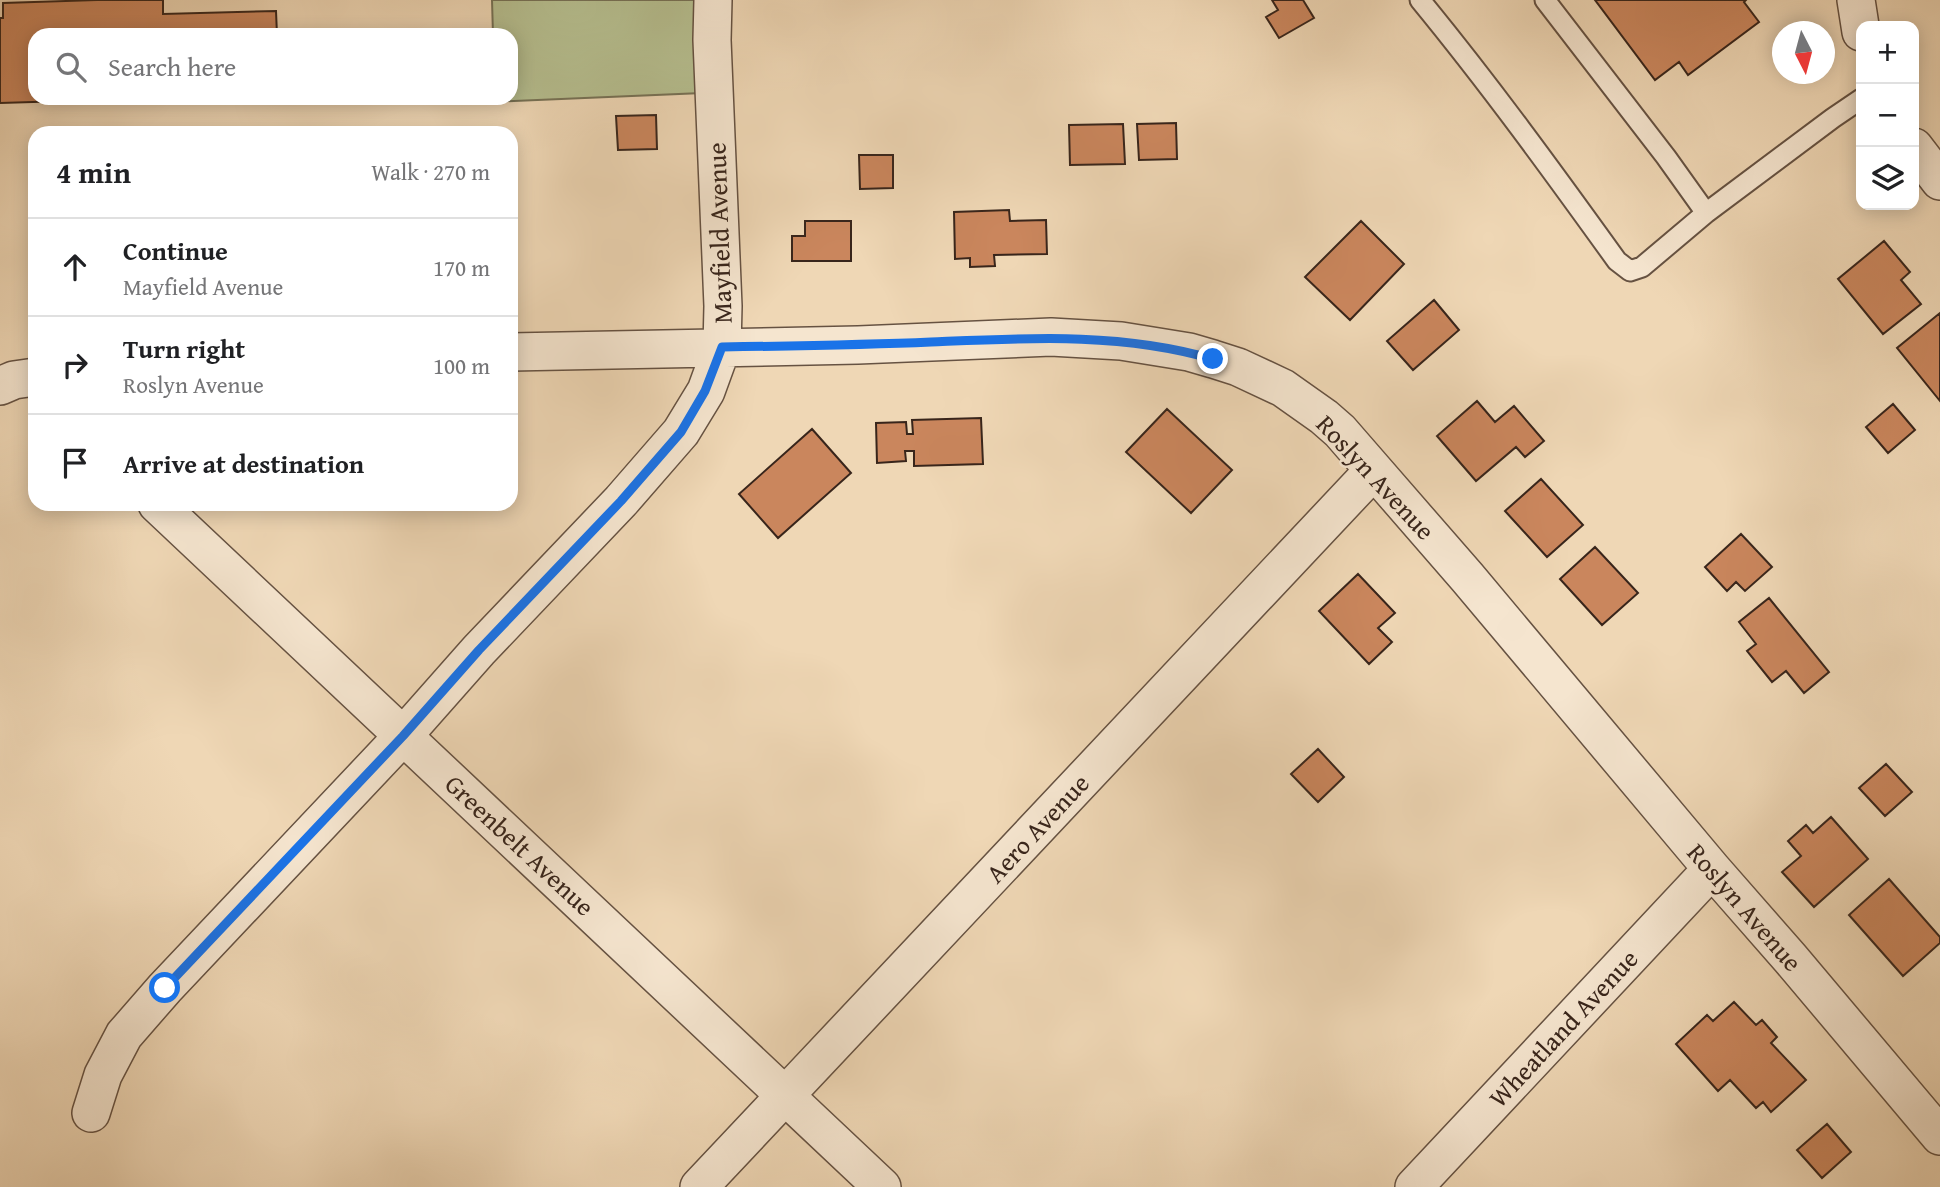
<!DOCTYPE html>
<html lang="en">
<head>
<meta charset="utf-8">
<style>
  :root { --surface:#fff; --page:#f2f2f2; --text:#202124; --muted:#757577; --line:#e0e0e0 }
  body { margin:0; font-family:"Gentium Book Plus",serif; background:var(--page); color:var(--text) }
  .controls { position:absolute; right:21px; top:21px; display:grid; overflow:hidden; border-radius:14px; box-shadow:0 4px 18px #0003 }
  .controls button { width:63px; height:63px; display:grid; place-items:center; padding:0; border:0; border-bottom:2px solid var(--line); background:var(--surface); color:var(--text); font:35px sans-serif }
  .compass { position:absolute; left:1772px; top:21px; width:63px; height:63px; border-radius:50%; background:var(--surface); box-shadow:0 4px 18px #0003; rotate:174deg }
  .stop { position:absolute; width:21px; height:21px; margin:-16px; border:5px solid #1a73e8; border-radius:50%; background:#fff }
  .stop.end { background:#1a73e8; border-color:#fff; box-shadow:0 2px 7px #0008 }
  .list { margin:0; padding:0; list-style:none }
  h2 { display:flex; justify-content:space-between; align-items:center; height:91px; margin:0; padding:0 28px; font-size:30px }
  h2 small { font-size:23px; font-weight:400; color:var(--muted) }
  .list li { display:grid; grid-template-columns:46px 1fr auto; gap:21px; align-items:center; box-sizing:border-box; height:98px; padding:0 28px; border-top:2px solid var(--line) }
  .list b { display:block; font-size:26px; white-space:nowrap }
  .list p { margin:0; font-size:23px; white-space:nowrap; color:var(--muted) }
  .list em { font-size:23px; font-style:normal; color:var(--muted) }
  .icon { flex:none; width:38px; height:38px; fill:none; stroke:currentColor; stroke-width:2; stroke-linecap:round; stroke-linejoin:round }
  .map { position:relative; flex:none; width:1940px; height:1187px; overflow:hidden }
  .search { position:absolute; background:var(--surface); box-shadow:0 4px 18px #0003; left:28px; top:28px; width:490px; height:77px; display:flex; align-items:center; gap:18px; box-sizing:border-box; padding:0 24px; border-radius:21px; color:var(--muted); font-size:26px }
  .panel { position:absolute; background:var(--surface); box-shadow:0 4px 18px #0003; left:28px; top:126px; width:490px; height:385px; border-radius:21px }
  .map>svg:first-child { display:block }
</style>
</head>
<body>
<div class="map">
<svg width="1940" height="1187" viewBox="0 0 1940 1187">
  <rect width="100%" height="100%" fill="#efd7b5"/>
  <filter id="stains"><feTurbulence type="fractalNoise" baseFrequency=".00286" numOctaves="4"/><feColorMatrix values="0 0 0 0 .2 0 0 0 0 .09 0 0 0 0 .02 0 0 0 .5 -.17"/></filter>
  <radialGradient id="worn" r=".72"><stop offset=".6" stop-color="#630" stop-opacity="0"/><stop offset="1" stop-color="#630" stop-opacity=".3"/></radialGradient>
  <path fill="#b6bf90" stroke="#777256" stroke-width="2" d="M492,0H698L702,93L465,103V98H511V35H493Z"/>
  <path fill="#ca865d" stroke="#38251b" stroke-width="2" d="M97,0H163V14L276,11L277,35H35V98H165L0,103V18H3V3Z
    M1272,0H1303L1314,18L1279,38L1266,17L1278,10Z
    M1595,0H1746L1744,2L1759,22L1688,75L1679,62L1655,80Z
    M656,115L657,149L618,150L616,116Z
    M1176,123L1177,159L1139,160L1137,124Z
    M1123,124L1125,164L1070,165L1069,125Z
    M859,155H893V188L860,189Z
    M1009,210L1010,221L1046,220L1047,254L994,255L995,266L970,267V258L955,259L954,212Z
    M805,221H851V261H792V236H805Z
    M1361,221L1404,264L1350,320L1305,277Z
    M1884,241L1910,272L1901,280L1921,304L1883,334L1838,279Z
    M1434,300L1459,330L1413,370L1387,341Z
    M1940,313V401L1897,348Z
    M1477,401L1495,422L1514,406L1544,441L1525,457L1516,447L1476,481L1437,436Z
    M1893,404L1915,430L1888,453L1866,427Z
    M1167,409L1232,470L1191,513L1126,452Z
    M981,418L983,464L914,466V451H905L906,461L877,463L876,423L906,422L907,434H913L912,420Z
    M812,429L851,473L778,538L739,494Z
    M1541,479L1583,525L1547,557L1505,511Z
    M1741,534L1772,567L1745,591L1736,582L1727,591L1705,567Z
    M1595,547L1638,593L1602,625L1560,579Z
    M1358,574L1395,613L1378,628L1392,642L1369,664L1319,611Z
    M1769,598L1829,672L1804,693L1786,671L1772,682L1747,651L1756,644L1739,622Z
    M1318,749L1344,777L1318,802L1291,774Z
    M1886,764L1912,792L1885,816L1859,788Z
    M1831,817L1868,859L1814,907L1782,872L1801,856L1788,841L1806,825L1813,833Z
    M1889,879L1940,937V943L1903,976L1849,915Z
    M1734,1002L1756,1025L1762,1020L1777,1037L1771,1043L1806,1080L1771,1112L1763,1102L1756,1108L1730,1080L1718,1091L1676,1044L1707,1015L1713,1021Z
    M1827,1124L1851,1152L1822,1178L1797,1150Z"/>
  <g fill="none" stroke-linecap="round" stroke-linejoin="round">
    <g stroke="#665242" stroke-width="23">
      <path id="service" d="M1420,0C1489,84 1553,172 1617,261L1630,271L1642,267L1706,213L1833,118L1861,99
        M1545,0L1666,157L1706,213"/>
    </g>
    <g stroke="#665242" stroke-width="40">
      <path id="minor" d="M1856,0L1861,32
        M1914,147L1940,181
        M511,352L858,345L1051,337L1121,341L1189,352L1213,359L1238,367L1283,388L1324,417L1340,431L1360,454L1467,577L1712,869L1790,958L1940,1136
        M0,386L14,380L35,377
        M157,504L882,1187
        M91,1113L103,1075L124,1035L165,988L403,736L479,650L621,501L681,432L706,391L722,347L723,306L712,40L713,0
        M699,1187L1374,470
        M1414,1187L1712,869"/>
    </g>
    <use href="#service" stroke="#f5e5cf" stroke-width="19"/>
    <use href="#minor" stroke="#f5e5cf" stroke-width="37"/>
  </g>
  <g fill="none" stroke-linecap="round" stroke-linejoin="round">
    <path stroke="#1a73e8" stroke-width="9" d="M165,988L403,736L479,650L621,501L681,432L705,391L722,347C792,346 862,345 931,342C1026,338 1121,332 1213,359"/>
  </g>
  <g text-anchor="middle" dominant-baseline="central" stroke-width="5" stroke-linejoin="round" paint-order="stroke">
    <g font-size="26" fill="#38251b" stroke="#f5e5cf">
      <text transform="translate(719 233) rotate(-92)">Mayfield Avenue</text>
      <text transform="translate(1376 477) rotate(47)">Roslyn Avenue</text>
      <text transform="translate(1037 828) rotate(-47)">Aero Avenue</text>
      <text transform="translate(520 845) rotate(43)">Greenbelt Avenue</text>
      <text transform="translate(1745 907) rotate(49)">Roslyn Avenue</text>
      <text transform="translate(1563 1028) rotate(-47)">Wheatland Avenue</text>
    </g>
  </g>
  <rect width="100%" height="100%" filter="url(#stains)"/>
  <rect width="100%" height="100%" fill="url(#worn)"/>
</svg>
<div class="controls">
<button>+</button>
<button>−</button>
<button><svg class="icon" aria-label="layers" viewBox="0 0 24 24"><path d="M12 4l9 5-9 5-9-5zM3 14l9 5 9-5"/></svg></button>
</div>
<svg class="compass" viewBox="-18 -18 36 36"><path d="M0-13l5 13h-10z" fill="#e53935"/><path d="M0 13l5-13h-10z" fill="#757577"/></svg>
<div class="stop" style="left:165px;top:988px"></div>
<div class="stop end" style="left:1213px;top:359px"></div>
<div class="search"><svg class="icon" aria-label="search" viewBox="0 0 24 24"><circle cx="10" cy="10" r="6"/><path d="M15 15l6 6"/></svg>Search here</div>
<section class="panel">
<h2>4 min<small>Walk · 270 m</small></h2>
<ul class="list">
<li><svg class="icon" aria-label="ahead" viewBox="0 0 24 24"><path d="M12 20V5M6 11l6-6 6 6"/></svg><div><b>Continue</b><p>Mayfield Avenue</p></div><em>170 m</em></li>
<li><svg class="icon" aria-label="right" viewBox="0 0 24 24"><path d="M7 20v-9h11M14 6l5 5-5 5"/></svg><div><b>Turn right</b><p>Roslyn Avenue</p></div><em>100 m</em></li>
<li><svg class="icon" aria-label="arrive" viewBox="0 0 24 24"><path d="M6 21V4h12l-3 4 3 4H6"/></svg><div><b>Arrive at destination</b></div></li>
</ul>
</section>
</div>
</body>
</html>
